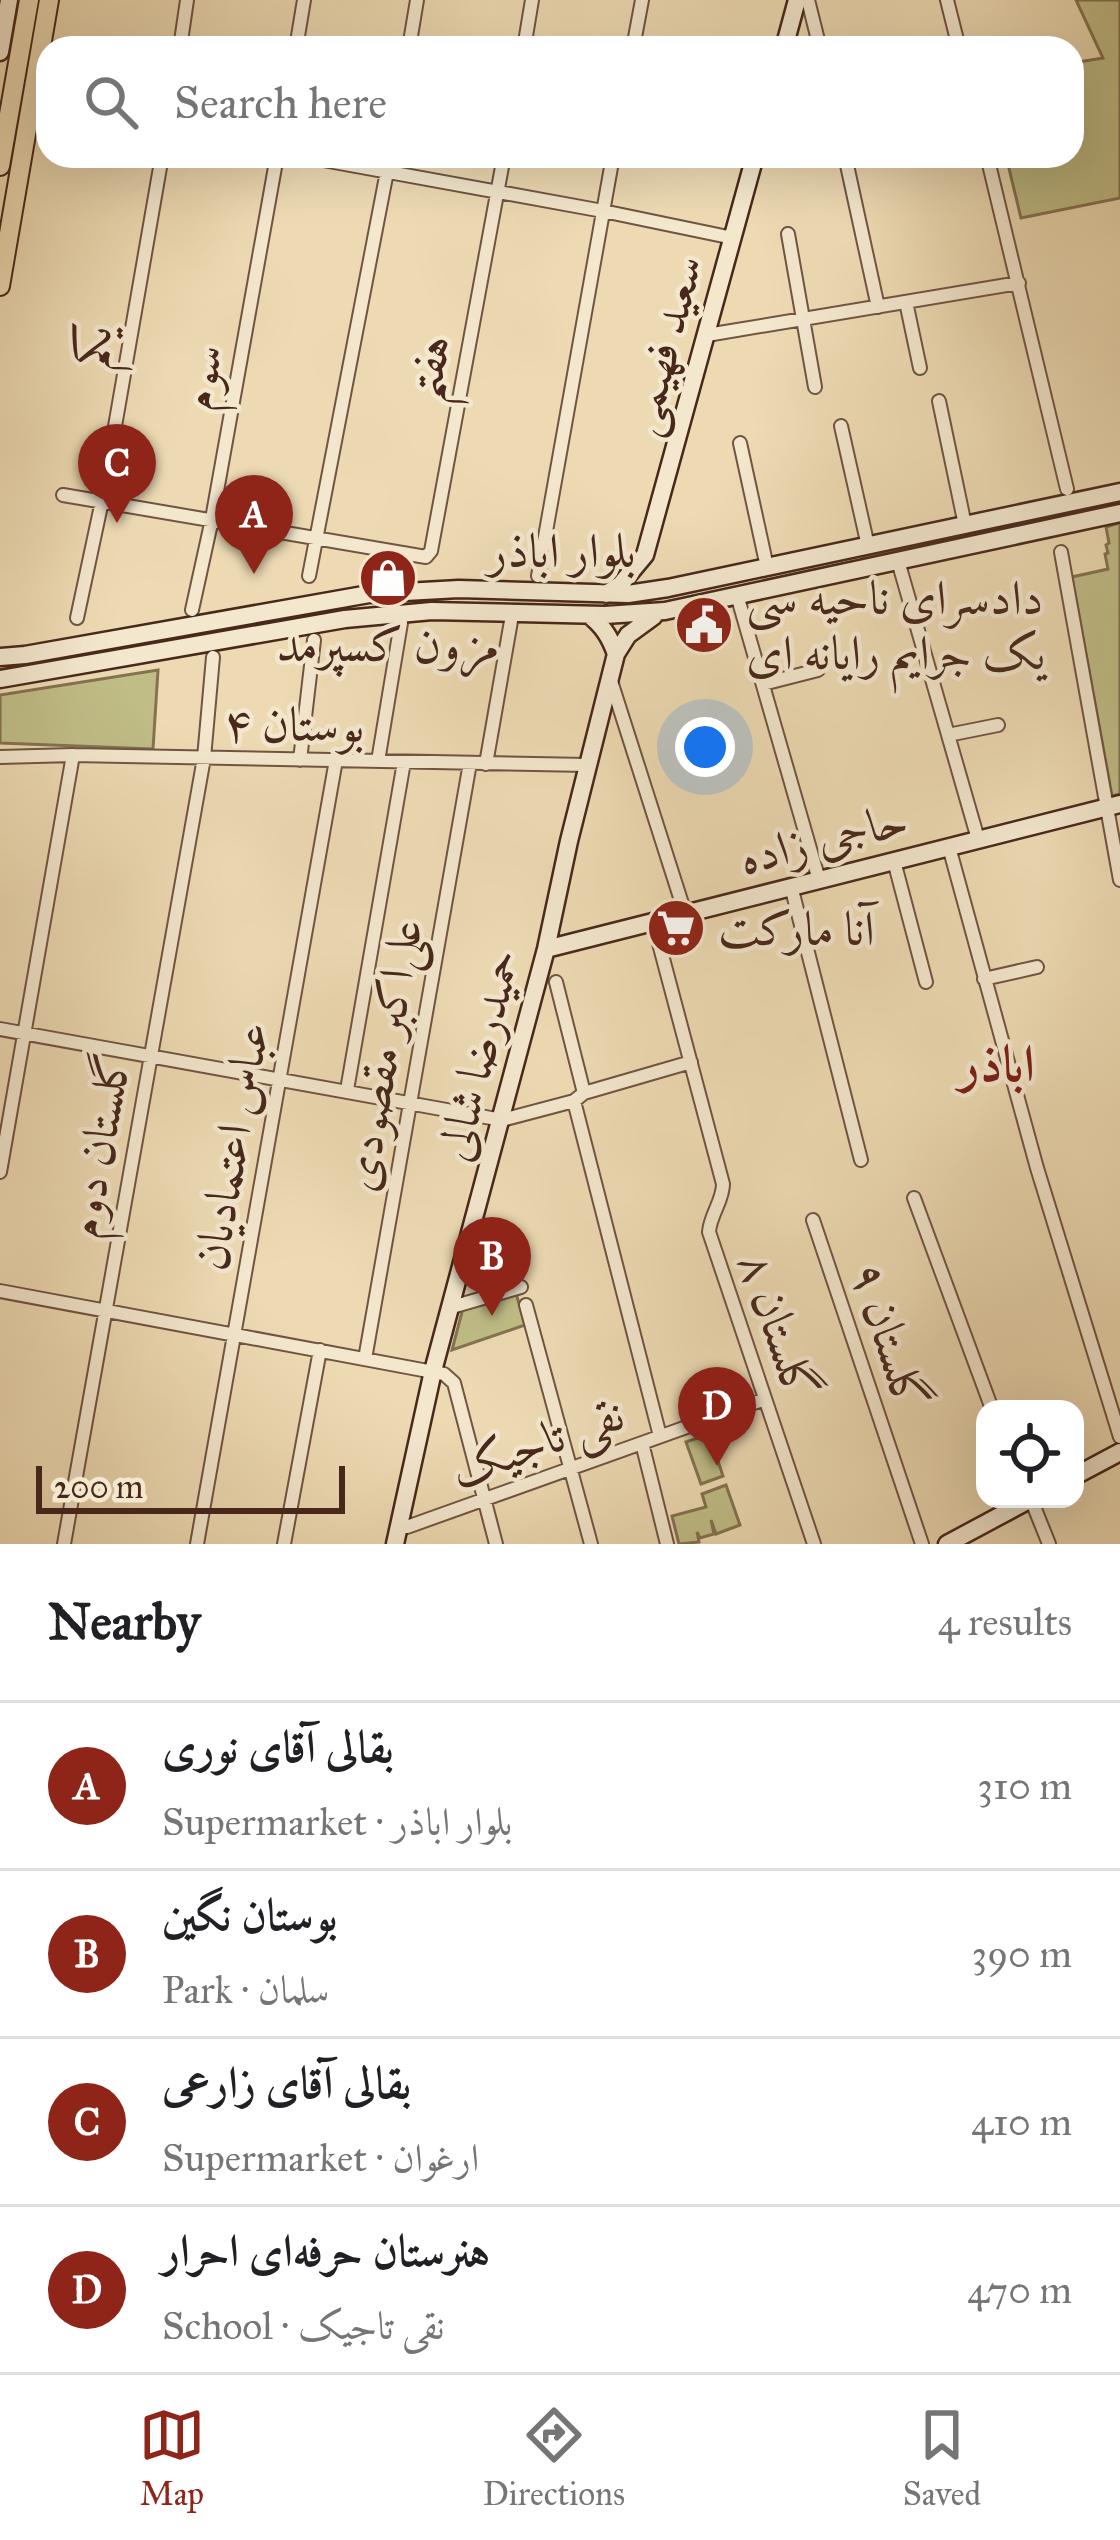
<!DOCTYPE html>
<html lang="en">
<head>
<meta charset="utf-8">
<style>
  :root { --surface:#fff; --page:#f2f2f2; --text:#202124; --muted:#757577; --line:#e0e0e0; --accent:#8f2418 }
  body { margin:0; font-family:"IM FELL Great Primer",Amiri,serif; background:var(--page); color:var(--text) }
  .controls { position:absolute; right:36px; bottom:36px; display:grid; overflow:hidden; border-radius:24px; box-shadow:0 12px 48px #0002 }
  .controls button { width:108px; height:108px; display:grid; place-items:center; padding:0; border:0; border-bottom:3px solid var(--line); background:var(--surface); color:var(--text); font:60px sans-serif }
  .scale { position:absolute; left:36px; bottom:30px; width:309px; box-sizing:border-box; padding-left:12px; border:6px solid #48281b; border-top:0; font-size:33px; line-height:42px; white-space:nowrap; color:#48281b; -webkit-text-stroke:9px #f3e7ce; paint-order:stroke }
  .you { position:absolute; left:705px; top:747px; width:42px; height:42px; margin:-30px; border:9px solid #fff; border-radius:50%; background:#1a73e8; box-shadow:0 0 0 18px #1a73e833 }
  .badge { display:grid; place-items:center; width:78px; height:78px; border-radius:50%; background:var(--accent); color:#fff; font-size:39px; font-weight:700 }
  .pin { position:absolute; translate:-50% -99px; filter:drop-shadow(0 3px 6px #0008) }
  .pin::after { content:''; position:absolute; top:63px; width:42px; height:36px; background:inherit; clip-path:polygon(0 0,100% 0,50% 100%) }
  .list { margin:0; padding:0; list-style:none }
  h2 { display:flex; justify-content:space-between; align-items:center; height:156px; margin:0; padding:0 48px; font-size:51px }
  h2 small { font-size:39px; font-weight:400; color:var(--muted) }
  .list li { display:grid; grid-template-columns:78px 1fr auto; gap:36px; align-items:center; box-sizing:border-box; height:168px; padding:0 48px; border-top:3px solid var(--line) }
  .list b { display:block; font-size:45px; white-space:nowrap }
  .list p { margin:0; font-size:39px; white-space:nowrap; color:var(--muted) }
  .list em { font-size:39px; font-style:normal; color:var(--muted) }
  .icon { flex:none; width:66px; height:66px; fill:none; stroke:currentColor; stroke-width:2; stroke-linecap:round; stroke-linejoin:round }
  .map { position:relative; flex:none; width:1120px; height:1544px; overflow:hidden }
  .search { position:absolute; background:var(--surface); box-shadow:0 12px 48px #0002; left:36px; right:36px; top:36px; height:132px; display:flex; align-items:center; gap:30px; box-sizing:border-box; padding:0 42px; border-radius:36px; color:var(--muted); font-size:45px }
  .sheet { height:828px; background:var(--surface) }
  nav { display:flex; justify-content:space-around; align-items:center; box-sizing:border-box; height:168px; border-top:3px solid var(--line); background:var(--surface); font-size:33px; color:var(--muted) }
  nav a { display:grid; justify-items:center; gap:6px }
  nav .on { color:var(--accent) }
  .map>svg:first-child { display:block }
</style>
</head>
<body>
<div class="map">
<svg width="1120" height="1544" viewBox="0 0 1120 1544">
  <rect width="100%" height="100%" fill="#eddab3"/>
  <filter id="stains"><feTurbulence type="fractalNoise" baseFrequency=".00167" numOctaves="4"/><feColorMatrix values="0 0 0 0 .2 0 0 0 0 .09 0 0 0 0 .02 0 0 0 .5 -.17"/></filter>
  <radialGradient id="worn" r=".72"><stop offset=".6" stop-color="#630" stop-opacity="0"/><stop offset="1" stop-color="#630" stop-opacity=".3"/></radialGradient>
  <path fill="#c0bd87" stroke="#847251" stroke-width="3" d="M1076,0H1120V198L1021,218L1006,156H1072V63L1103,58Z
    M1120,523V794L1112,796L1072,577L1108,569L1105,554L1108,553L1106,545L1109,543L1106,527Z
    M158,670L153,749L0,743V695Z
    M516,1293L525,1325L452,1350L463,1308Z
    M709,1434L723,1476L701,1484L686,1442Z
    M726,1485L740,1525L716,1534L711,1520L714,1534L700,1538L697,1532L699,1542L679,1544L672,1516L706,1507L702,1494Z"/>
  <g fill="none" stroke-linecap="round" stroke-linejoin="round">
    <g stroke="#715441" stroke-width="16">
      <path id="street" d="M808,0L820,48
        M947,0L959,48
        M180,48L187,0
        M296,48L304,0
        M409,48L417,0
        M524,48L532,0
        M633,48L642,0
        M301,156L603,211L733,238
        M845,156L878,307
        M987,156L1067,489
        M788,234L815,387
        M906,302L920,368
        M707,335L1019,283
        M939,401L965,525
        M841,426L868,546
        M740,443L767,567
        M63,495L426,557L431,551L504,156
        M1061,552L1120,880
        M898,561L978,839
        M309,576L390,156
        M538,576L613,156
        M737,595L819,880
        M192,610L212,519L277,156
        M77,618L102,501L162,156
        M610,678L685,913
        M763,684L818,670
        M948,735L998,725
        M0,757L73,755L587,765
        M300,760L314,640
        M378,761L401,623
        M486,764L511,621
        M949,847L1037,1168L1120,1437
        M894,861L926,982
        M791,886L861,1160
        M653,921L723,1184C723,1201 710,1215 709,1232L814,1544
        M984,979L1037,967
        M556,982L584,1093
        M0,1029L502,1120L574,1101L584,1093L691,1062
        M347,1090L404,762
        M574,1101L660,1436
        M0,1172L73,755
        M914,1198L992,1409
        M813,1220L922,1544
        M0,1291L444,1374L454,1383L496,1544
        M526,1305L591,1544
        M452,1307L521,1287
        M365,1359L470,763
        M642,1443L667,1544
        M1031,1499L1049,1544
        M400,1526L407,1527L765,1399
        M64,1544L204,758L213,657
        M197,1544L336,760
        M284,1544L320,1350"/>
    </g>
    <g stroke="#48281b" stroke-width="21">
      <path id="secondary" d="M784,48L797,0
        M0,52L9,0
        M606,594L620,585L645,555L755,156
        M589,615C603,626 610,637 616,654
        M0,657L25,655L369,594L459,589L628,594L668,588L1120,492
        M0,679L345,619L432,611L605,615L665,611L1120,513
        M546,949L1120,804
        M1075,1476L1120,1452
        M395,1544L433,1371L546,949L569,841L616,654L628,635L654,616
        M947,1544L1031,1499"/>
    </g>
    <g stroke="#48281b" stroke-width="22">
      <path id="primary" d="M0,166L29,0
        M0,286L49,0"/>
    </g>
    <use href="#street" stroke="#f3e7ce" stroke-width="12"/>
    <use href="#secondary" stroke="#f3e7ce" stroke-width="16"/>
    <use href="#primary" stroke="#eddab3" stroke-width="18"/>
  </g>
  <defs>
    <g id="shop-disc" transform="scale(3)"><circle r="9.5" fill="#8f2418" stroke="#f3e7ce"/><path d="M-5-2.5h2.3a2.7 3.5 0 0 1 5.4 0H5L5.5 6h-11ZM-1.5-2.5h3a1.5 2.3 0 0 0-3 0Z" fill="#fff"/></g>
    <g id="civic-disc" transform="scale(3)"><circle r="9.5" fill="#8f2418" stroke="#f3e7ce"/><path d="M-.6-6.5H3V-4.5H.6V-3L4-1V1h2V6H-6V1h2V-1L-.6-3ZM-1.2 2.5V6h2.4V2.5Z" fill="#fff"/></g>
    <g id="supermarket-disc" transform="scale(3)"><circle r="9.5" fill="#8f2418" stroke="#f3e7ce"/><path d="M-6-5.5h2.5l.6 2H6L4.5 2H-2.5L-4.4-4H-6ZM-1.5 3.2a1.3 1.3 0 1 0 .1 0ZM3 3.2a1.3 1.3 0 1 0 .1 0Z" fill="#fff"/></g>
  </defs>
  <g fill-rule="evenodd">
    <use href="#shop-disc" x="388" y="578"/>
    <use href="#civic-disc" x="704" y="625"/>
    <use href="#supermarket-disc" x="676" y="928"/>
  </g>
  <g text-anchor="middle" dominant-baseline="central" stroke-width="9" stroke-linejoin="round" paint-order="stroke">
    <g font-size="48" fill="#48281b" stroke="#f3e7ce">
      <text transform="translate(663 345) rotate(-75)">سعید فهیمی</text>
      <text transform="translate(92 346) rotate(-80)">یکم</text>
      <text transform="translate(428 368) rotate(-79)">هفتم</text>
      <text transform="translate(201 377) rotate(-80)">سوم</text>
      <text x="562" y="550">بلوار اباذر</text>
      <text transform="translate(294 724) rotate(1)">بوستان ۴</text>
      <text transform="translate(823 838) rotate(-14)">حاجی زاده</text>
      <text transform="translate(382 1055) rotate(-80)">علی‌اکبر مقصودی</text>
      <text transform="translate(478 1055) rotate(-76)">حمیدرضا شالی</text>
      <text transform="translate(98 1145) rotate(-80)">گلستان دوم</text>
      <text transform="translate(231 1146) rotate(-80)">عباس اعتمادیان</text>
      <text transform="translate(779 1326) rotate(71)">گلستان ٨</text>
      <text transform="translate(890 1336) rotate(72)">گلستان ۹</text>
      <text transform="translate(537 1442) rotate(-20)">نقی تاجیک</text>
    </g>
    <g font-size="48" fill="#48281b" stroke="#f3e7ce" text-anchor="start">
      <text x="746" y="597">دادسرای ناحیه سی<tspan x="746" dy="55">یک جرایم رایانه ای</tspan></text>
      <text x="388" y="644" text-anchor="middle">مزون کسپرمد</text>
      <text x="718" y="928">آنا مارکت</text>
    </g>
    <g font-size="51" font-weight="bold" fill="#7a1f14" stroke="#f3e7ce">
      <text x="997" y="1064">اباذر</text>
    </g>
  </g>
  <rect width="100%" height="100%" filter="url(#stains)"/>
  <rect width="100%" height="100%" fill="url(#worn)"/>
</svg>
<div class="controls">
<button><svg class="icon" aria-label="locate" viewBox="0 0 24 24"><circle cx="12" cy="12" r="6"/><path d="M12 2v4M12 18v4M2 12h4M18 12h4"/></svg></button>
</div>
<div class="scale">200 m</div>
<div class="you"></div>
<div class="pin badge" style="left:254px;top:574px">A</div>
<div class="pin badge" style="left:492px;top:1316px">B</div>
<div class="pin badge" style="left:117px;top:523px">C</div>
<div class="pin badge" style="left:717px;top:1466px">D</div>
<div class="search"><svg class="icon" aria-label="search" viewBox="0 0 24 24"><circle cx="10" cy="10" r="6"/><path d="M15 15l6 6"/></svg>Search here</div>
</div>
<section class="sheet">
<h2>Nearby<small>4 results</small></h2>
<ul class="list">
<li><span class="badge">A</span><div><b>بقالی آقای نوری</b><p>Supermarket · بلوار اباذر</p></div><em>310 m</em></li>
<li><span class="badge">B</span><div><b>بوستان نگین</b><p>Park · سلمان</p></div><em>390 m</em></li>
<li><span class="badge">C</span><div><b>بقالی آقای زارعی</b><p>Supermarket · ارغوان</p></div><em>410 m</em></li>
<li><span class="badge">D</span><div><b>هنرستان حرفه‌ای احرار</b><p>School · نقی تاجیک</p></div><em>470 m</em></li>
</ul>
</section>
<nav>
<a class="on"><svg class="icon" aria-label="map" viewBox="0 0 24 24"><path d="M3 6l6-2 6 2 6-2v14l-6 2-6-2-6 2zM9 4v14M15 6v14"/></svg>Map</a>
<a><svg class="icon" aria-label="directions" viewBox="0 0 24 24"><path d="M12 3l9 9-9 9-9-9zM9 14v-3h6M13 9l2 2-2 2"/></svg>Directions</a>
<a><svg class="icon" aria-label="saved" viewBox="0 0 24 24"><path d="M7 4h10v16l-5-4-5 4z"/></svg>Saved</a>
</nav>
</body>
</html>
